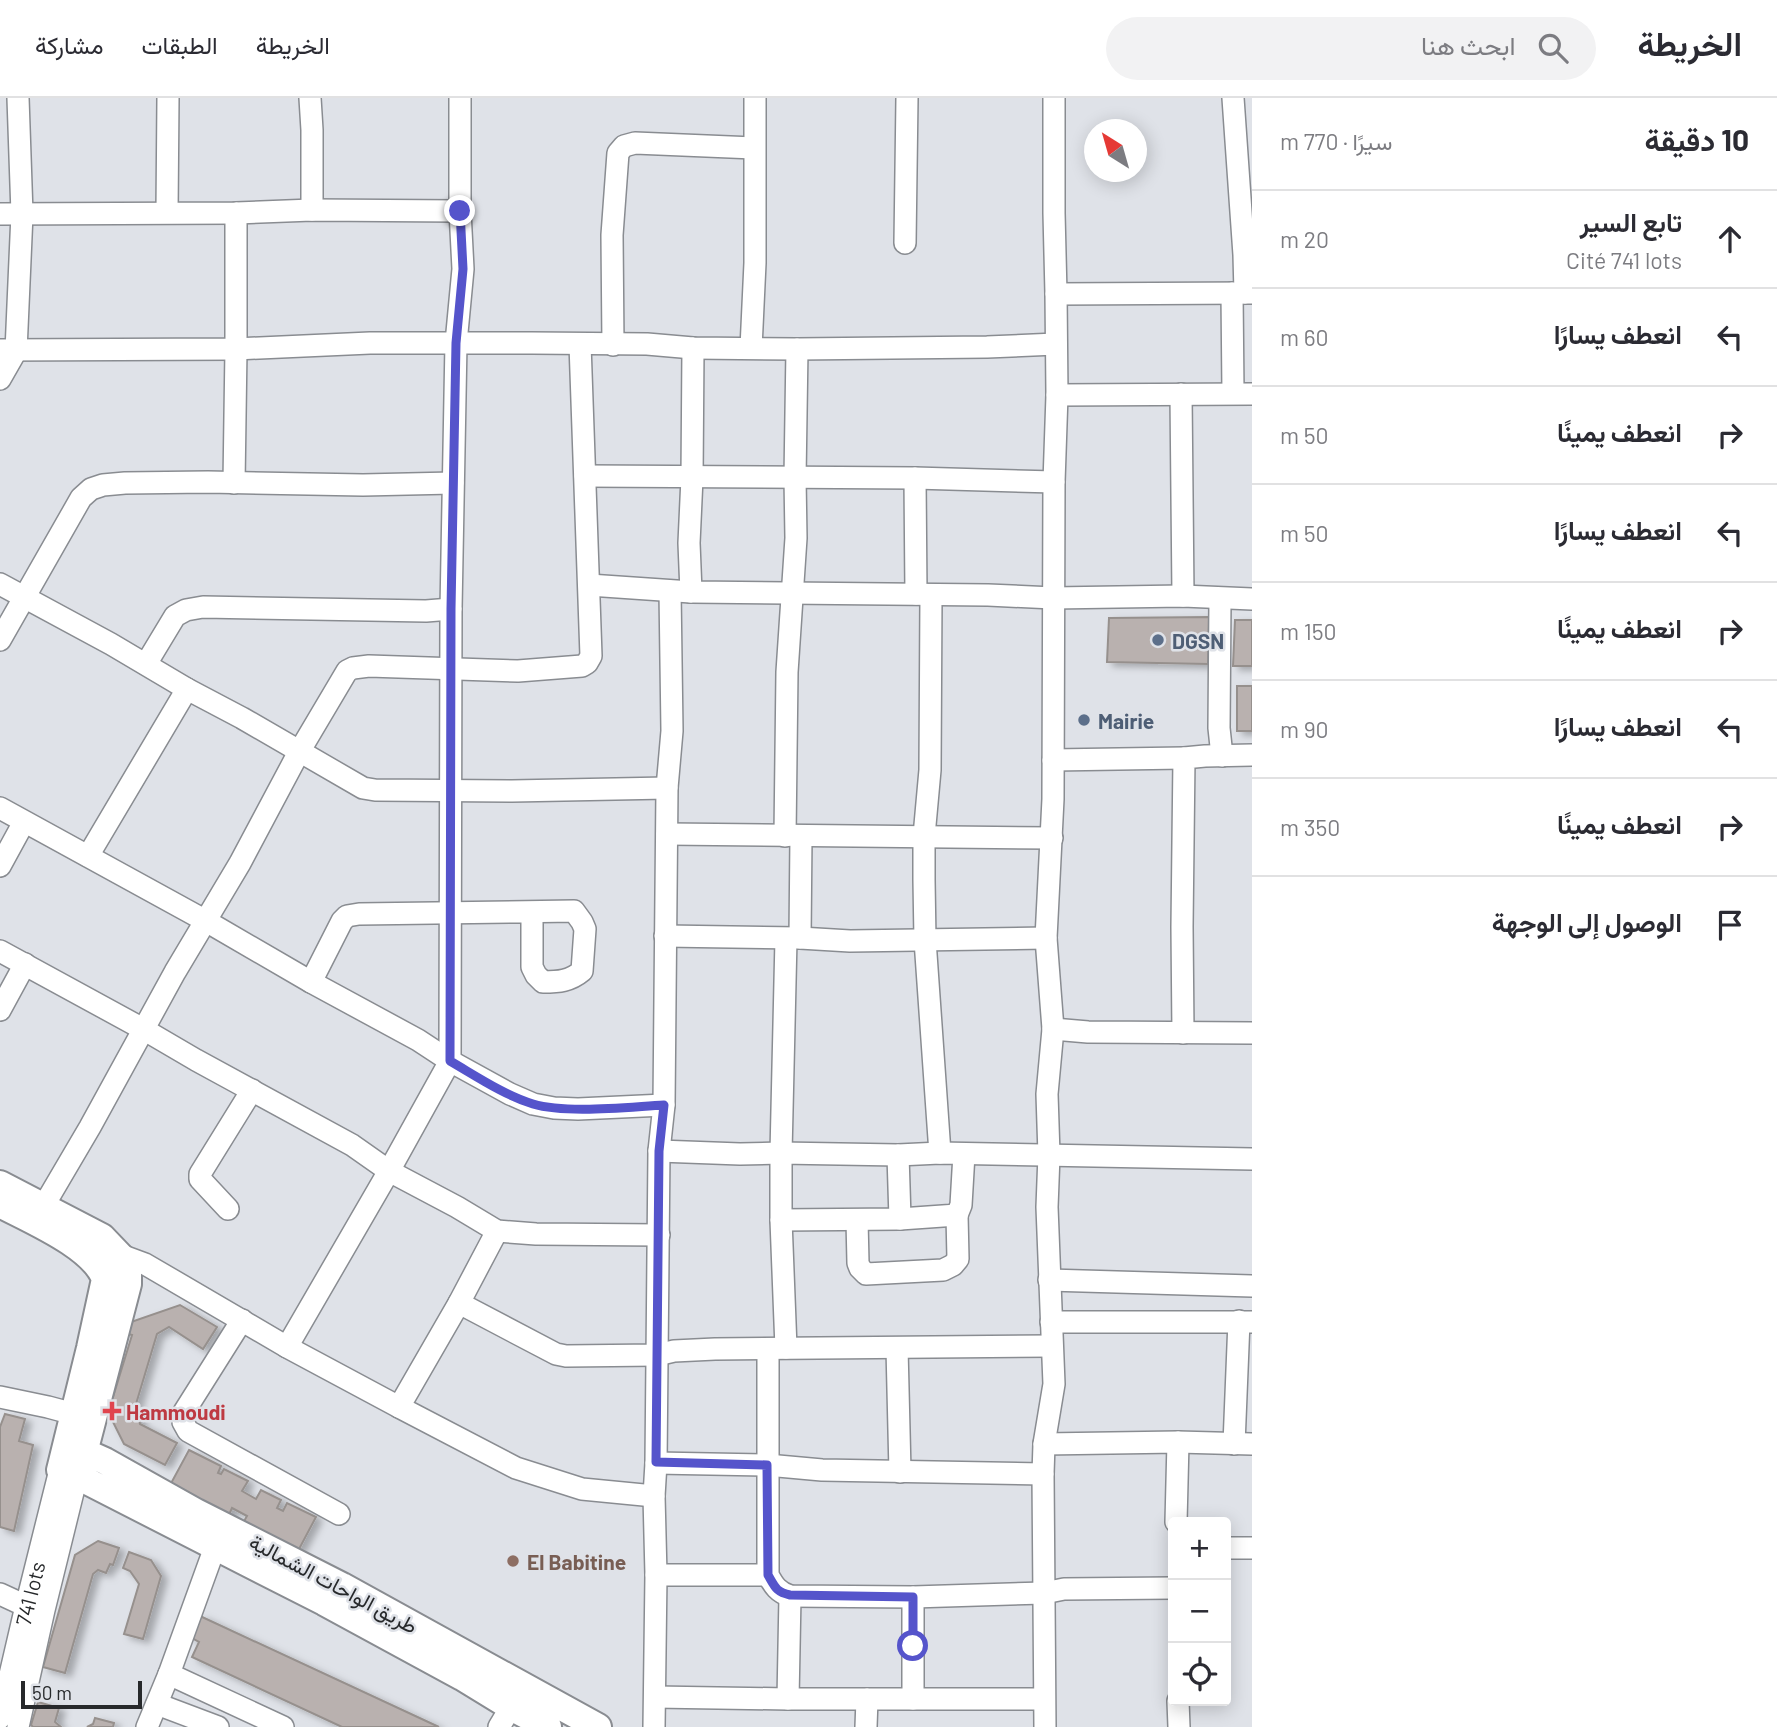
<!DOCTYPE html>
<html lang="ar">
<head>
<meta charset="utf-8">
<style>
  :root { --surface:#fff; --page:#f2f2f3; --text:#2b2b33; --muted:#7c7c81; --line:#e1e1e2 }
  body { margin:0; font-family:Barlow,Vazirmatn,sans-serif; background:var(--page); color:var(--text); direction:rtl }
  .controls { position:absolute; right:21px; bottom:21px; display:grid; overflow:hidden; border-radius:7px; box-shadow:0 4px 18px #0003 }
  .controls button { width:63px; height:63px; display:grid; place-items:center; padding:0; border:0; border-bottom:2px solid var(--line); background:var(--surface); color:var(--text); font:35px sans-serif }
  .compass { position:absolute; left:1084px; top:21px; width:63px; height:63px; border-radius:50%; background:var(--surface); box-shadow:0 4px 18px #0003; rotate:323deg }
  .scale { position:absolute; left:21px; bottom:18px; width:121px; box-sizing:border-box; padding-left:7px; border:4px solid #27292b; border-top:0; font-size:19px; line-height:24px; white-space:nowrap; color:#27292b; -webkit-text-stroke:5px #dfe2e8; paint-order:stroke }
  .stop { position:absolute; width:21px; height:21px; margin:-16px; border:5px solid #5554cb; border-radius:50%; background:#fff }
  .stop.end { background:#5554cb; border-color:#fff; box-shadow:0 2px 7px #0008 }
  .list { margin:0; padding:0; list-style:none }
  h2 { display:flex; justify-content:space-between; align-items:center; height:91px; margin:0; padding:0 28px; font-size:30px }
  h2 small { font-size:23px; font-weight:400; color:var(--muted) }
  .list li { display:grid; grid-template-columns:46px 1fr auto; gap:21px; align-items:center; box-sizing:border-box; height:98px; padding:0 28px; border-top:2px solid var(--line) }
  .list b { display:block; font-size:26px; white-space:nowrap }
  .list p { margin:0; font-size:23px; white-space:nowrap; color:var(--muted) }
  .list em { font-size:23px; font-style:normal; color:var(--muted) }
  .icon { flex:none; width:38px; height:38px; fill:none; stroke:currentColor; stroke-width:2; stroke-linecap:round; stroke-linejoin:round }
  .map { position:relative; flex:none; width:1252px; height:1629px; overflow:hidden; direction:ltr }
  header { display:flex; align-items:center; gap:42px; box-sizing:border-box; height:98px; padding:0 35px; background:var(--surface); border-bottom:2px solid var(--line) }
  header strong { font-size:33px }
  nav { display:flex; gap:38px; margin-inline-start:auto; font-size:24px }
  .search { width:490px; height:63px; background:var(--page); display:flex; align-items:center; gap:18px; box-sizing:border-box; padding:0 24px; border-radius:38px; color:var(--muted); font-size:26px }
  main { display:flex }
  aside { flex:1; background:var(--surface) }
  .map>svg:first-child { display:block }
</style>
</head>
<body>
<header>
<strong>الخريطة</strong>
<div class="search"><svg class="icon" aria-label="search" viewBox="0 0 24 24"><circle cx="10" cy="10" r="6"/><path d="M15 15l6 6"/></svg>ابحث هنا</div>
<nav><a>الخريطة</a><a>الطبقات</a><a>مشاركة</a></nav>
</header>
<main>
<aside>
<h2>10 دقيقة<small>سيرًا · 770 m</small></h2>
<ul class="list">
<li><svg class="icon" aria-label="ahead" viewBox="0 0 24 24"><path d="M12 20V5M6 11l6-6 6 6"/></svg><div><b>تابع السير</b><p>Cité 741 lots</p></div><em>20 m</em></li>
<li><svg class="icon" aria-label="left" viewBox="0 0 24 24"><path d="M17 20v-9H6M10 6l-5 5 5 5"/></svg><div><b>انعطف يسارًا</b></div><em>60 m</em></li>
<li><svg class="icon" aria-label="right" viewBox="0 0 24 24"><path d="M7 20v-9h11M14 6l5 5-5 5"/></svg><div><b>انعطف يمينًا</b></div><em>50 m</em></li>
<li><svg class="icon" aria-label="left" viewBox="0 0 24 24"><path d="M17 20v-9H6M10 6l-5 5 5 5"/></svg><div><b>انعطف يسارًا</b></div><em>50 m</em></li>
<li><svg class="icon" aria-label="right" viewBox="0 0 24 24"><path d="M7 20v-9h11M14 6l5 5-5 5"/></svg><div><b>انعطف يمينًا</b></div><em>150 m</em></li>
<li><svg class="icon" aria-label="left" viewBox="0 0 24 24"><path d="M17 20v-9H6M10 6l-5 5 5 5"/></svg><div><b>انعطف يسارًا</b></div><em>90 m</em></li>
<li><svg class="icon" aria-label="right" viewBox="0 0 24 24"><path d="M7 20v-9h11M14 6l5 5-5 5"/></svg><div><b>انعطف يمينًا</b></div><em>350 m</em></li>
<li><svg class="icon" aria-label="arrive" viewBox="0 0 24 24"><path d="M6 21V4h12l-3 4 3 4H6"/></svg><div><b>الوصول إلى الوجهة</b></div></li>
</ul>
</aside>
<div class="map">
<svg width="1252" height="1629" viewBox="0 0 1252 1629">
  <defs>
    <filter id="shadow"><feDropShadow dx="6" dy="3.5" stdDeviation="3.5" flood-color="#0004"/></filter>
  </defs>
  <rect width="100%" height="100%" fill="#dfe2e8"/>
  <path fill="#b9b1af" stroke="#96908d" stroke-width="2" filter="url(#shadow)" d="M1209,519L1208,566L1107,564L1109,520Z
    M1235,522H1252V568H1233Z
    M1237,588H1252V633H1237Z
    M180,1207L217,1229L203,1251L169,1229L157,1236L136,1306L140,1326L177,1345L165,1367L124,1346L106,1310L109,1298L113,1299L132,1237L128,1236L131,1224Z
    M5,1316L25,1321L19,1343L33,1347L14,1433L0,1429V1329Z
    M189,1352L221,1368L218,1375L221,1376L224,1371L248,1383L242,1393L256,1401L261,1392L281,1402L277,1410L283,1413L287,1405L316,1419L298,1453L243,1425L247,1418L232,1410L228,1419L169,1389Z
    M98,1443L119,1450L113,1467L110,1466L106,1475L98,1472L93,1476L65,1575L43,1569L75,1457Z
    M129,1454L151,1462L161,1478L143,1541L124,1536L139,1486L130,1473L123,1470Z
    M200,1518L439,1629H342L192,1559L199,1544L190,1539Z
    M38,1604L59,1610L55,1624L61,1629H33L31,1627Z
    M95,1620L114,1625L113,1629H87L93,1626Z"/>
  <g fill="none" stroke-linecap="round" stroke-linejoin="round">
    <g stroke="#898c91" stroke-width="24">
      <g id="minor">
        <path d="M310,0L312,32V112"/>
        <path d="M1233,0L1244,157L1245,195"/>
        <path d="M167,114L168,0"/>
        <path d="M0,116L236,115L312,112L460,113"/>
        <path d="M905,145L907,0"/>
        <path d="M1232,195L1233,295"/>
        <path d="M1056,196L1252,195"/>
        <path d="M613,247L612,137L618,55L624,48L635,45L754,50"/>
        <path d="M751,250L755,165V0"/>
        <path d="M0,252L236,251L370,245H532L647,246L693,250L797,251L987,249L1056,246"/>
        <path d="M0,281L16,253L22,116L18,0"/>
        <path d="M1181,296L1183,498"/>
        <path d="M1057,297L1252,296"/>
        <path d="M585,378L915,380L1054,384"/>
        <path d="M915,380L916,496"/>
        <path d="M234,385L236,251V115"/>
        <path d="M0,486L111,546L187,591L242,620L363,690L375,692L512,693L667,690"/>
        <path d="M589,487L691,494L988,497L1053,500L1183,498L1252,501"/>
        <path d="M691,494L689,445L692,380L693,250"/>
        <path d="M931,497L930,672L924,738V782L925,842L940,1055"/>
        <path d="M1220,501L1219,630L1222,658"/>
        <path d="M0,542L81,400L91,391L103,387L125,385L208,384L363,387L453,385"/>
        <path d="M146,566L175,518L186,512L203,509L426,513L451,511"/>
        <path d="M1053,662L1184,660"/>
        <path d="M0,710L206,823L311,884L418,942L450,963L510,996L533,1006L554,1010L578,1011L664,1007"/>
        <path d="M667,736L1052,740"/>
        <path d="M785,738L787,574L796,440L795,380L797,251"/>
        <path d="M88,758L187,591"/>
        <path d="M0,768L24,724"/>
        <path d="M665,838L800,840L850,843L1046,840"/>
        <path d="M800,840L801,738"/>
        <path d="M0,853L143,931L196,962L352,1047L389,1073L457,1109L497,1133L536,1136L659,1137"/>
        <path d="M311,884L342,823L347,818L359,816L574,813L582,824L585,831L582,873C570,883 559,884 543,884L536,877L532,869V814"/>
        <path d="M0,912L25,866"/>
        <path d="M1053,931L1088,934L1252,935"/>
        <path d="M1183,935L1182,829L1184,660L1205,658L1252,657"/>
        <path d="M659,1053L740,1056L781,1055L898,1057L940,1055L1252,1061"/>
        <path d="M898,1057L900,1121"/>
        <path d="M43,1109L90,1029L175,874L240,765L299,654L347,573L353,570L369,568L518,573L582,568L587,565L591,558L580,246"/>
        <path d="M228,1111L200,1081V1076L252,992"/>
        <path d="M781,1122L900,1121L957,1117L961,1107L964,1056"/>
        <path d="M857,1122L858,1165L860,1170L866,1176L943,1172L953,1167L958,1161L957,1117"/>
        <path d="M497,1133L459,1205L399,1309L516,1370L582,1391L654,1398"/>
        <path d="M112,1157L118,1156L145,1166L287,1249L389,1073L450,963L451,511L456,245L463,171L460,113V0"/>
        <path d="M1049,1182L1252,1188"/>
        <path d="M459,1205L556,1256L566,1258L657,1257L674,1253L715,1251L1051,1248"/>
        <path d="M242,1222L184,1314L183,1324L188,1333L339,1416"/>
        <path d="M1051,1224H1252"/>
        <path d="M287,1249L399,1309"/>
        <path d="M786,1250L781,1122V1055L786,841"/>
        <path d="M897,1250L900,1374"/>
        <path d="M768,1251V1477C774,1488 778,1494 790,1498L913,1499L1044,1495L1064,1491L1173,1490"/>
        <path d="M0,1299L48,1309L74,1316"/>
        <path d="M1044,1346L1178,1344L1252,1346"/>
        <path d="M1234,1346L1239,1223"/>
        <path d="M656,1365L767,1367L822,1372L1043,1376"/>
        <path d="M1176,1424L1178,1344"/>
        <path d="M1226,1450H1252"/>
        <path d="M656,1477H768"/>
        <path d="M0,1496L26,1508L38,1511"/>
        <path d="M913,1499V1601"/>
        <path d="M169,1576L283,1629"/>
        <path d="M655,1599L788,1601H1044"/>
        <path d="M788,1601L790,1498"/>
        <path d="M1178,1603L1179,1629"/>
        <path d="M157,1606L218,1629"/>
        <path id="s1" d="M0,1620L26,1508L60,1372"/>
        <path d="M18,1629L44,1512L77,1378"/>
        <path d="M147,1629L169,1576L215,1449"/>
        <path d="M499,1629L511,1609"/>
        <path d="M654,1629L656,1477L654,1398L656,1365L659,1053L664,1007L667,690L672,633L670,493"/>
        <path d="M866,1629L867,1601"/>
        <path d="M1045,1629L1043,1376L1044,1346L1054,1286L1047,1109L1049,1057L1047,996L1053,931L1046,840L1053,701L1054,384L1057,297L1056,196L1054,115V0"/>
      </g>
    </g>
    <g stroke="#898c91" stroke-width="30">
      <path id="major" d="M0,1086L102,1139L124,1162L128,1170V1186L80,1370
        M0,1106C30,1122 93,1148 105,1181L90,1250L60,1372L77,1378L324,1504L462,1579L511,1609L548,1629
        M67,1346L105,1363L196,1414L342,1488L598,1629"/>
    </g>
    <use href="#minor" stroke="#fff" stroke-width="21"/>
    <use href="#major" stroke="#fff" stroke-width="26"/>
  </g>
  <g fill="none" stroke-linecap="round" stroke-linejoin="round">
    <path stroke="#5554cb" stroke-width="9" d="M460,113L463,171L456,245L451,511L450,963C476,978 504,997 533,1006C567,1016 627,1009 664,1007L659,1053L656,1364L767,1367L768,1477C775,1489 776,1494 790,1497L913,1499V1548"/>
  </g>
  <g fill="#5c6f8a" stroke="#dfe2e8" stroke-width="2.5">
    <circle cx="1158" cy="542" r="7"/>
    <circle cx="1084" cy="622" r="7"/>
  </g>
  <path fill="#e0444e" stroke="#dfe2e8" stroke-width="2.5" d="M108.5 1302.5h7v7h7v7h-7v7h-7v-7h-7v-7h7z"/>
  <circle fill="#8d6e63" stroke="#dfe2e8" stroke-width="2.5" cx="513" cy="1463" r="7"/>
  <g text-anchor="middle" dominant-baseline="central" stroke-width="5" stroke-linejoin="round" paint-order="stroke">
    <g font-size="21" font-weight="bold" fill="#4e5e75" stroke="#dfe2e8" text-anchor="start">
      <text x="1172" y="542">DGSN</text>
      <text x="1098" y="622">Mairie</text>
    </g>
    <g font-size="21" font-weight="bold" fill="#be3a42" stroke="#dfe2e8" text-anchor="start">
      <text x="126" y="1313">Hammoudi</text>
    </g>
    <g font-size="21" font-weight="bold" fill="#785e54" stroke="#dfe2e8" text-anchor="start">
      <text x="527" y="1463">El Babitine</text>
    </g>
    <g font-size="21" fill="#27292b" stroke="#dfe2e8">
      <text transform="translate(334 1485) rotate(28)">طريق الواحات الشمالية</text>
      <text stroke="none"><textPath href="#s1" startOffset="128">741 lots</textPath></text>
    </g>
  </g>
</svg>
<div class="controls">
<button>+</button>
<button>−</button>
<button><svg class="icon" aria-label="locate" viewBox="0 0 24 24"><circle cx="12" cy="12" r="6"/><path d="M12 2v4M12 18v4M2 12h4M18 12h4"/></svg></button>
</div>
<svg class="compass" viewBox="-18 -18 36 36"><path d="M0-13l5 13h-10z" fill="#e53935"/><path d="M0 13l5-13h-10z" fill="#7c7c81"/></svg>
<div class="scale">50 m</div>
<div class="stop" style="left:913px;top:1548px"></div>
<div class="stop end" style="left:460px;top:113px"></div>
</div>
</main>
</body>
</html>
